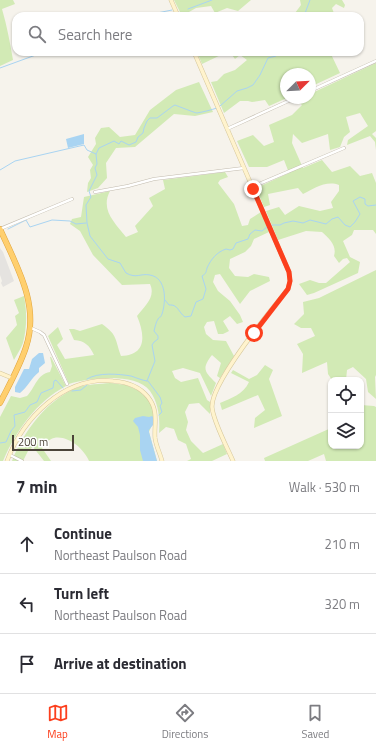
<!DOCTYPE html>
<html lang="en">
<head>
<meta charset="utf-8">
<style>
  :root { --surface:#fff; --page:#f7f7f7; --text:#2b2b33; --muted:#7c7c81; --line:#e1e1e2; --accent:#fc3f1d }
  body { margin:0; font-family:"Titillium Web",sans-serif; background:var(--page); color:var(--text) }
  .controls { position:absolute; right:12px; bottom:12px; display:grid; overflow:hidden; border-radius:8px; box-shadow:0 1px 3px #0004 }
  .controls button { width:36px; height:36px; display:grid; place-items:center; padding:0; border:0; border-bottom:1px solid var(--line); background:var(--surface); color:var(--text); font:20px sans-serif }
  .compass { position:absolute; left:280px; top:68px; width:36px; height:36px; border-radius:50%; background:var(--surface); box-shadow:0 1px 3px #0004; rotate:66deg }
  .scale { position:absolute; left:12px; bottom:10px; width:62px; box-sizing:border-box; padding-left:4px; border:2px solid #4b4439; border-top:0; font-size:11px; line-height:14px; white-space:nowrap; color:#4b4439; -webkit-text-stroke:3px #fff; paint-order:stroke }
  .stop { position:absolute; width:12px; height:12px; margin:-9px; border:3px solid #fc3f1d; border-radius:50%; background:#fff }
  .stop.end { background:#fc3f1d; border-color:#fff; box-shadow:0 1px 4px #0008 }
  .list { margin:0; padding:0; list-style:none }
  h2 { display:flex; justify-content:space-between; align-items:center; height:52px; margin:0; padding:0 16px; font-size:17px }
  h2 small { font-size:13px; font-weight:400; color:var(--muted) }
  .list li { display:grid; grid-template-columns:26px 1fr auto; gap:12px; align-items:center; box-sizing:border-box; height:60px; padding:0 16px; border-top:1px solid var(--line) }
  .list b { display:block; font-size:15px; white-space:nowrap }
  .list p { margin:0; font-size:13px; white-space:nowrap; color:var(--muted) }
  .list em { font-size:13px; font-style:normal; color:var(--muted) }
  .icon { flex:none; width:22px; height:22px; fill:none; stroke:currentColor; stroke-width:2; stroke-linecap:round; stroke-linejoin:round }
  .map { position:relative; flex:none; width:376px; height:461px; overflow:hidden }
  .search { position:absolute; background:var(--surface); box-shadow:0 1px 3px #0004; left:12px; right:12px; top:12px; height:44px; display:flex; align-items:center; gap:10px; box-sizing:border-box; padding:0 14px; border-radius:12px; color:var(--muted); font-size:15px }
  .sheet { height:232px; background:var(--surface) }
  nav { display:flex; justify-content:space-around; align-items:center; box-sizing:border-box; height:56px; border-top:1px solid var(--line); background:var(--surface); font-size:11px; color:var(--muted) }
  nav a { display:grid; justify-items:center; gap:2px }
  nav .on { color:var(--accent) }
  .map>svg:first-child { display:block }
</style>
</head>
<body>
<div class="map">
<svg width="376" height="461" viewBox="0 0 376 461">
  <rect width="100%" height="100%" fill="#f6f3ec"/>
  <path fill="#d2eab5" d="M0,0H13L15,4L2,9C7,26 10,43 13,60L0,66Z
    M174,0H251L238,11L227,8L215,13L211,6L196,8L182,16Z
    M300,0H342L345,5L344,8L336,4L332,8L335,16H275L274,12L295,13L301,5Z
    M197,52H225V53L202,64Z
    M234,52H330L340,73L310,87V74H286L287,98L269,106L265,100L252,102L248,101H240L224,113L211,82L217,81L224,74L235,70L247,60L240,55L235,59L232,55Z
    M376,63V131L372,134L376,138V150L375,142L370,136L347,145L348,140L368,126L360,113L346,117L350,132L344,137L340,147L330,150L328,134L302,143L293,134L292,143L303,168L322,160L332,172L350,166L360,176L372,173L376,183V234L373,230H354L352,235L343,241L350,257L360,262L358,273L314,293L307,295L299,284L310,280L319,283H326L350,262L347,258L343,259L339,263L334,256C337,246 330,239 322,232L306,231L278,240L266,211L279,207L285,215L299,206L320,211L333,208L331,202L339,191V185C326,180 313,189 303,194L298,188L268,194L270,205L264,207L256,188L289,173L284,160L267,167H249L237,141L253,135L264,146L274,142L269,125L292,115L302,105L297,100L301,98H310V94Z
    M199,82L213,112L195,116L174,114L135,147L116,148L106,163L107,178L98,188L87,192L88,183L91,178L90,170L93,165L88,157L96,144L95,138L101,128L109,127L120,137L135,135L150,110L176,90Z
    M225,172L228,177L220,180L218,183L234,204L242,226L248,225L250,219L261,212L269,232L254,239L251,246L245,252L230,259L229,268L235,276L248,277L254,274L269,277L270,281L250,291L240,304L220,274L215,275L213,282L218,291L230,301L240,315L243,322L237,324L230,316L223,321L229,331L223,334H218L214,321L207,322L204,327L206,334L213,340L226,341L234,356L220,378L217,376L221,363L212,355C201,369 205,372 216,383L211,396L200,373L183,368L172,371L175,378L181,382L198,378L207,400L210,402V414L199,403L189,404L185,412L188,422L186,430L191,441L203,453L223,444L227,454L212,461H187L191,459L186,444L178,440L174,429L166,427L159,433C160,419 159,404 150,391C135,372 89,378 69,384L48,336L58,327L63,339L57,345L65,359L94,355C89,345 85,341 74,340L69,329H74L80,331L102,324C118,335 115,340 121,356C147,355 145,335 137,316C145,306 156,297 150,284L122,285L93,255L80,231L70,224L72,219L81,217L84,197L110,191C100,210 115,223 126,237L138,232L135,226L153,206L149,198L165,189L163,180Z
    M376,270V375L375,377L376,399L368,392L366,379L353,367L347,370L346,380H332L328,374L327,362L302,373L303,354L297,344L315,336L311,328H301L294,324L304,314L303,302L319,298Z
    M24,296C27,311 27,328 23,343C21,349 17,354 14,360L6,338L17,325L15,316L19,313L14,300Z
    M50,357H51L66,386C36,402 16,431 3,461H0V417L11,396L20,398L27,396C35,388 37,374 50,372L52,366Z
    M265,365L273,370L269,379L282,416L254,428L255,418L265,410L258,395L222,410L220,403C231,398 243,395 249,382L231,373L233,370L249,379L257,375Z
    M110,383L126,385L139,391L150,401L154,411V420L149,432L157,461H89C84,449 68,435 54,438C49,439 45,444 42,448L51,461H44L33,447L28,451L23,461H12C23,432 48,398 79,387C89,384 100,384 110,383Z
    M361,405L374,406L376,407V461H326L324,454L308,461H265L264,458L331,428V446H361Z"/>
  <path fill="#e5e3e0" d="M0,248L3,252L14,281L3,287L1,283L2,281L0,275Z"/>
  <path fill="#a9d4f2" d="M84,134V144L68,148L66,139Z
    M39,353H43L45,363L39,368V372C31,378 28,387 20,393L15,392V387L24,369H29L32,359Z
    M143,416L149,417L152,416L153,417V425L149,430V432L157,461H143L140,450V435L138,427L133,421L135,418Z"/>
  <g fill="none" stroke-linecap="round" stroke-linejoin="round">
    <path stroke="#a9d4f2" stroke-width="1" d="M188,9L212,0
      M150,16L152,14L172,10
      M304,16L310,0
      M0,68L44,52
      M220,106L237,91L247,88L253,85L260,75L268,58L276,56L277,52
      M0,170L15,161L84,145L87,150L96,154
      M272,225H280L284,223L293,221L303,223L310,220L326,224L332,219L338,217L345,225L350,227L355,222L360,214L353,201L360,197L365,199V204L368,206L376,205
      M8,229L26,220L30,227L52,220L70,221L76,224L86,223
      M165,300L169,305C178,304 178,312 185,317L191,316L196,302L203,299L206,289L202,276C206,274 206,272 207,268C211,259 217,252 226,249L230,250L233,249L236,243L248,239L250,234L255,230L262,231L267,227
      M87,379C98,372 119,374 131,376C137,378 141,380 147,381
      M147,381L155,361L152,345L154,342L158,339V336L154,331C155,327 156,322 158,319C161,315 160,319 162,314C166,302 167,278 150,275C140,273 137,279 126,273L120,263L108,259L90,236L87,223L86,205L91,197L89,191L97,175L95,168L97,164L96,154L99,148L114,141L119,144L121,141L129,145L136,142L138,137L143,133L144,128L147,121L150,118H157L173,106L175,105C178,106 195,113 197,113C203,112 211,110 217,108
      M148,381L160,397L162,403L160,406L162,412L159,415
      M72,391L81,390L87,385
      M0,443L6,442L11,431L15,426L14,415L25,412L30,405L37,402L41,393L53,388L54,381L56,380L63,388"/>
    <g stroke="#c2bbae" stroke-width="3.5">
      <path id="street" d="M310,91L376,61
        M227,129L295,98
        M252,187L344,148
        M95,192L128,186L154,179L244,168
        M0,229L72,199
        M31,328L40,332L44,335L67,384
        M10,455L22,461"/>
    </g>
    <g stroke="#d6c79b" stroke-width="4.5">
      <path id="secondary" d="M171,0L178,16
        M194,52L289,272L290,281L288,289C271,310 211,382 212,407C213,421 227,447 233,461
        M0,373L12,378
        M7,461C23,418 64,376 113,381C126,382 140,387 148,397C159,411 154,423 155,438C156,446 160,453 162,461"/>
    </g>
    <g stroke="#e0a43c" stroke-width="6">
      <path id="highway" d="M0,229C17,267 40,305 26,347C20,366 9,385 0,403"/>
    </g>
    <use href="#street" stroke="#fff" stroke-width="2.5"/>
    <use href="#secondary" stroke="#fff3cd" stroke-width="3.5"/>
    <use href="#highway" stroke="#ffcf6e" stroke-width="5"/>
  </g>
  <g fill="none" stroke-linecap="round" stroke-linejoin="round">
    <path stroke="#fc3f1d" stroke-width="5" d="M253,189L289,272L290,281L288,289L254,333"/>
  </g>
</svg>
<div class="controls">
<button><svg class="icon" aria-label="locate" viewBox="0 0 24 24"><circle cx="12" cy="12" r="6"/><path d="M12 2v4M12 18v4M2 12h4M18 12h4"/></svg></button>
<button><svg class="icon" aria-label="layers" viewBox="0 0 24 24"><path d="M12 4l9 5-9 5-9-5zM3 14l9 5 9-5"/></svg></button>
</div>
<svg class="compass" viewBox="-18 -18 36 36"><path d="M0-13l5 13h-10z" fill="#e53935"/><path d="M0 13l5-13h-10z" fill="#7c7c81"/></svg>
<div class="scale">200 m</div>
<div class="stop" style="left:254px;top:333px"></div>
<div class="stop end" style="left:253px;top:189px"></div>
<div class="search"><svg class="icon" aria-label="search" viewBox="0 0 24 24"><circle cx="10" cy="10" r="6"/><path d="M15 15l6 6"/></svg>Search here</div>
</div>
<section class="sheet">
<h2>7 min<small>Walk · 530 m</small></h2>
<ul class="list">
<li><svg class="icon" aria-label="ahead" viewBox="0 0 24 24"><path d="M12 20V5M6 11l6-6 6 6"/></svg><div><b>Continue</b><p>Northeast Paulson Road</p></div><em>210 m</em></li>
<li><svg class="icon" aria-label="left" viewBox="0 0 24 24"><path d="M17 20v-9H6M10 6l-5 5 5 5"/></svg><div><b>Turn left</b><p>Northeast Paulson Road</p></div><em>320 m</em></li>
<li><svg class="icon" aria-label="arrive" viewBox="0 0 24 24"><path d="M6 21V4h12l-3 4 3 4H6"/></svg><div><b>Arrive at destination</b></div></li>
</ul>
</section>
<nav>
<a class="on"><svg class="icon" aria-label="map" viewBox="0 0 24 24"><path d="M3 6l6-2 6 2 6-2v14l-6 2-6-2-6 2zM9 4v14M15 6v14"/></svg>Map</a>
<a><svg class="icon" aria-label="directions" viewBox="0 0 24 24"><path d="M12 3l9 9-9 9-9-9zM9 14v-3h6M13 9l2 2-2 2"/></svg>Directions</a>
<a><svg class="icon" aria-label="saved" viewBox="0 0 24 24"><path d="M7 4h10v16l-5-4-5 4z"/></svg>Saved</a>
</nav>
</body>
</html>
